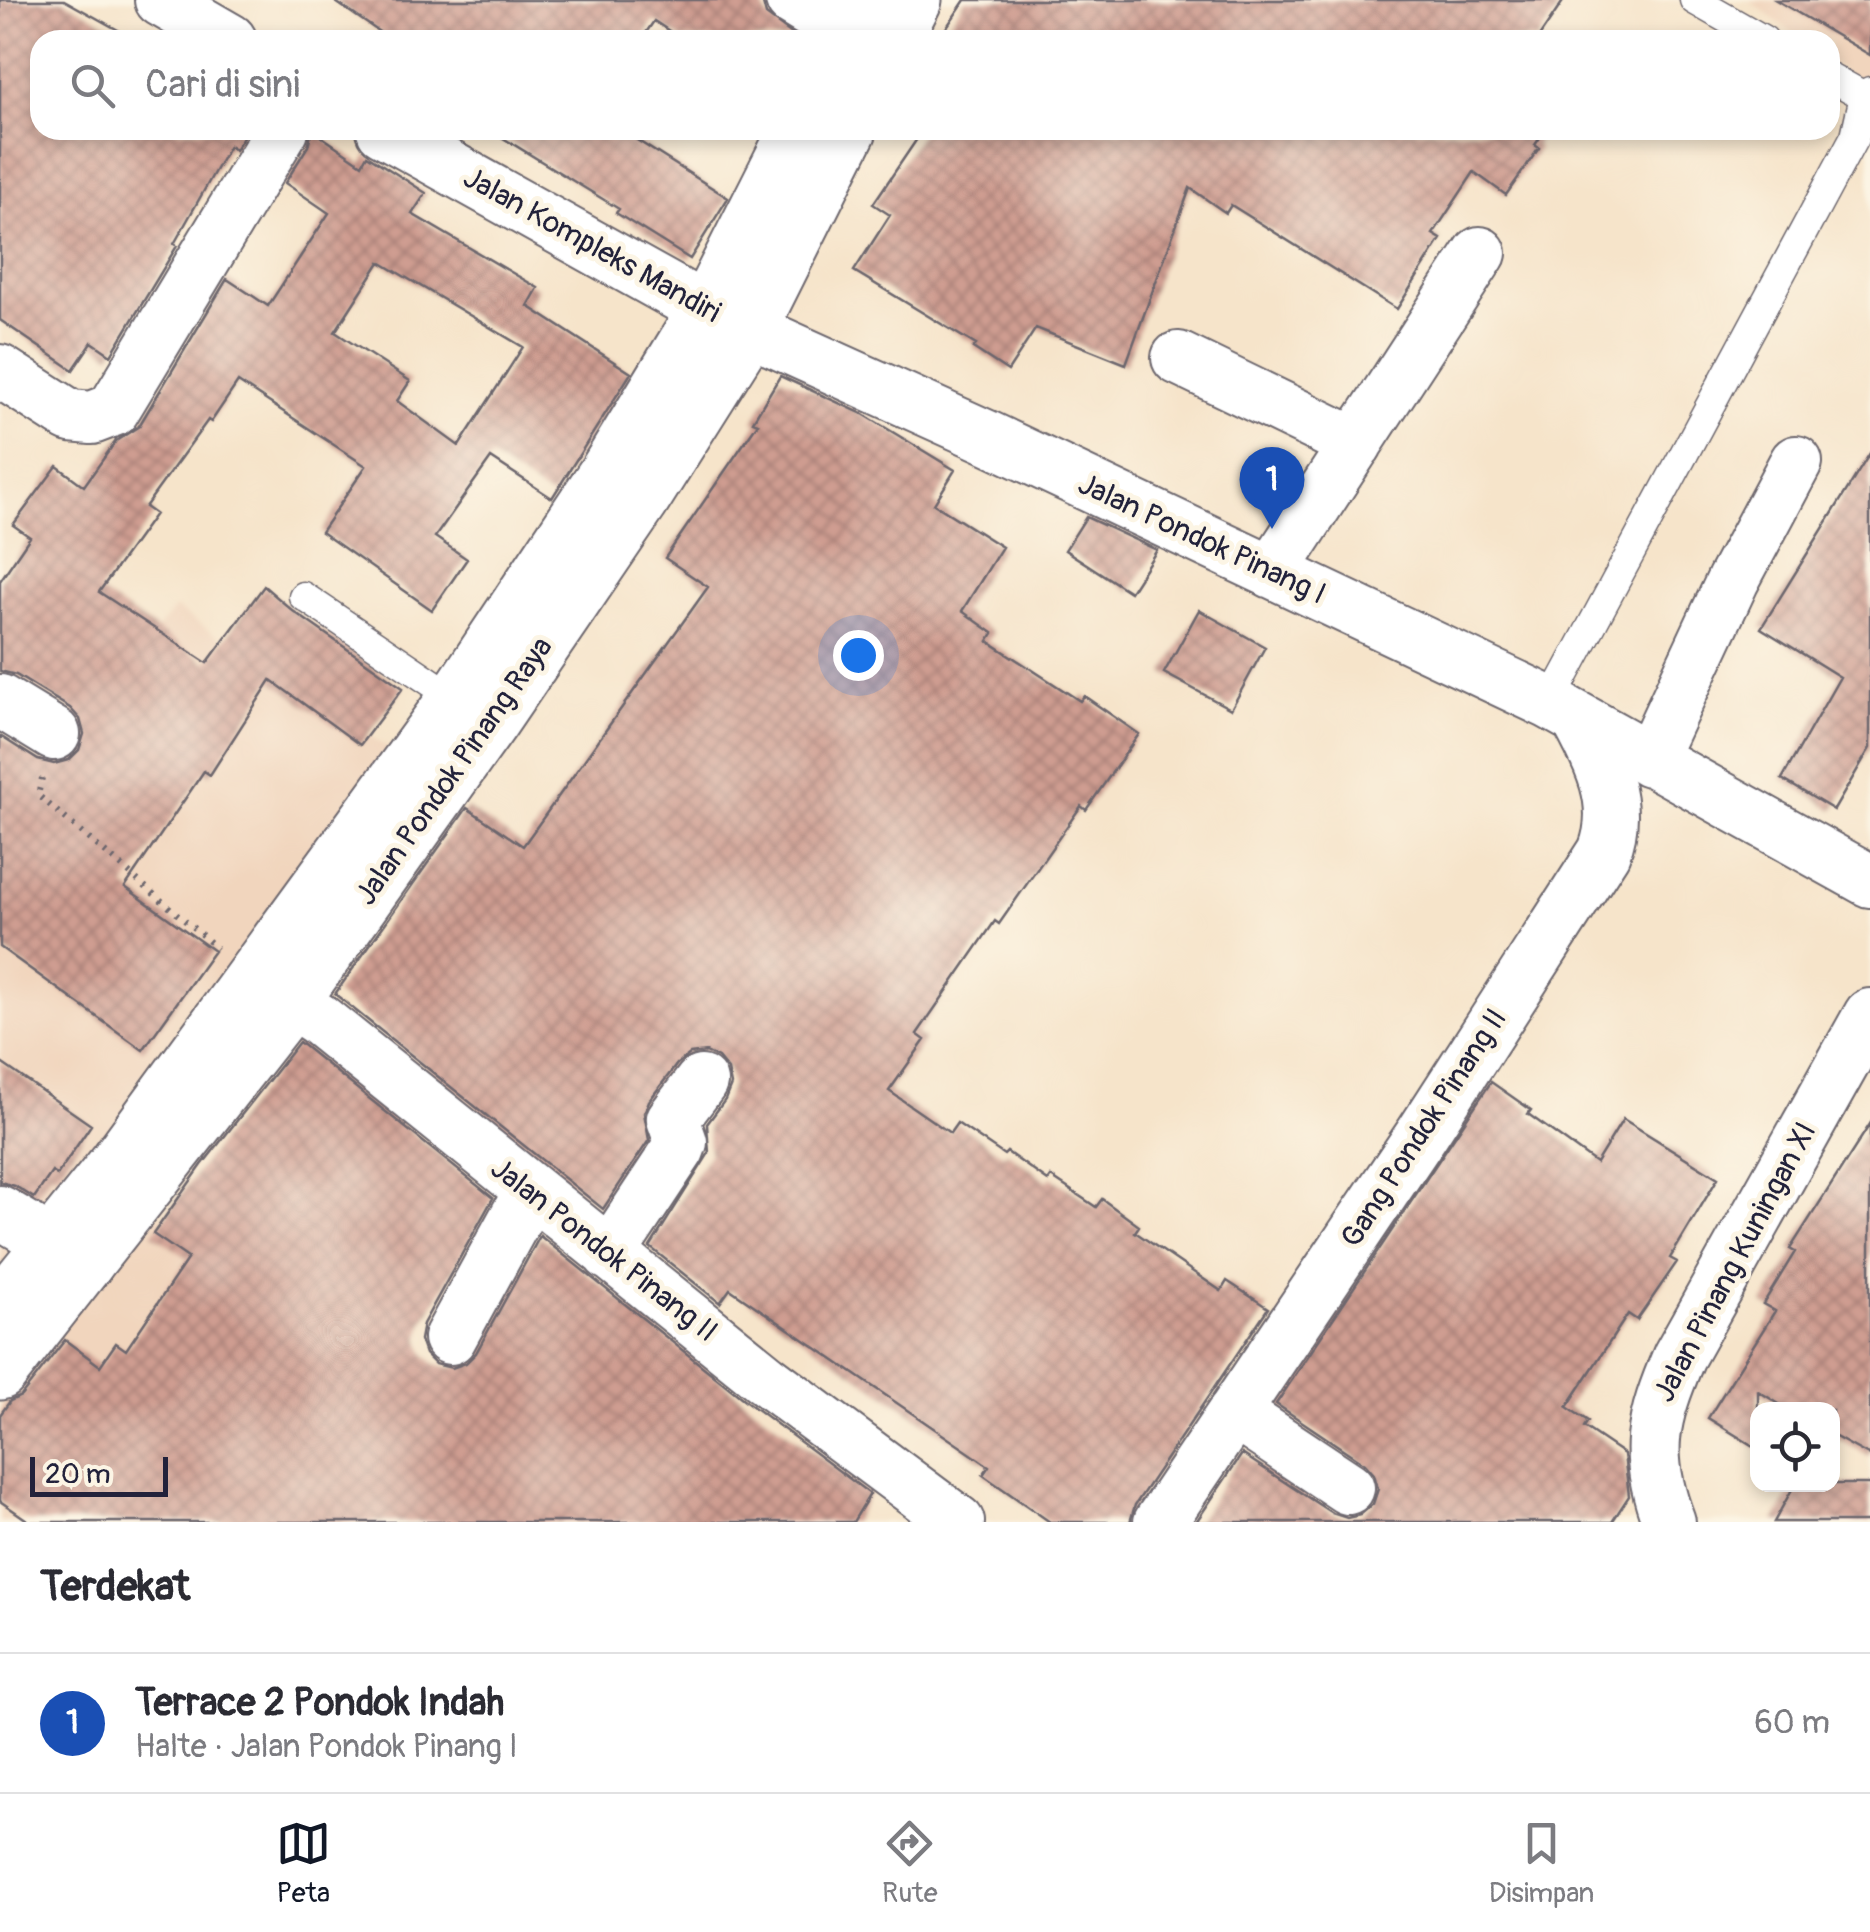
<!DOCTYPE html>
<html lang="id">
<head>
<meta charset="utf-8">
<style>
  :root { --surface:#fff; --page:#f2f2f3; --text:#2b2b33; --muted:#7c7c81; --line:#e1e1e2; --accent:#111827 }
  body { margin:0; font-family:Pangolin,sans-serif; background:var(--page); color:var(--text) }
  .controls { position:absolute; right:30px; bottom:30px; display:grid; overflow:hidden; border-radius:20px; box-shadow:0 5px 15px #0003 }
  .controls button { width:90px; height:90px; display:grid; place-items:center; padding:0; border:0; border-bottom:2px solid var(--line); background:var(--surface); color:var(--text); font:50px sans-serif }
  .scale { position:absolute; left:30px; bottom:25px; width:138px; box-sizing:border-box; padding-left:10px; border:5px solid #22223b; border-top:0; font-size:28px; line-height:35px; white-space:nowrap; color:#22223b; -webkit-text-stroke:8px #fcf5e5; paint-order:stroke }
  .you { position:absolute; left:858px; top:655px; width:35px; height:35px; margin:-25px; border:8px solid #fff; border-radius:50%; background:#1a73e8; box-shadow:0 0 0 15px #1a73e833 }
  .badge { display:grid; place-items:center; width:65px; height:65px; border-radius:50%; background:var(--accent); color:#fff; font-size:32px; font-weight:700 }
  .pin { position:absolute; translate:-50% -82px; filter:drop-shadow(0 2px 5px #0008) }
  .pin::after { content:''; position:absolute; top:52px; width:35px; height:30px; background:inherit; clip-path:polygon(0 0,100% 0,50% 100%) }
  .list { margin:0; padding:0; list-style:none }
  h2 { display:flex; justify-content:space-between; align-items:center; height:130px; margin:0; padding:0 40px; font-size:42px }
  h2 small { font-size:32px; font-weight:400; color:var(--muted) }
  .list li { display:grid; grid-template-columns:65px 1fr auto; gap:30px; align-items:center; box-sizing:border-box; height:140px; padding:0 40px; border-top:2px solid var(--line) }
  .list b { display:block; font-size:38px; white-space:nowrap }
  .list p { margin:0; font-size:32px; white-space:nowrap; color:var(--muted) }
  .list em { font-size:32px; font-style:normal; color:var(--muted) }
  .icon { flex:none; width:55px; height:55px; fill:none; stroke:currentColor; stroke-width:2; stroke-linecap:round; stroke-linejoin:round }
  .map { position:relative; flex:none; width:1870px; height:1522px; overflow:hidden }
  .search { position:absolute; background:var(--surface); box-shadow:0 5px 15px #0003; left:30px; right:30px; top:30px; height:110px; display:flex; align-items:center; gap:25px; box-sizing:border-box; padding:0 35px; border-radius:30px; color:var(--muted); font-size:38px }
  .sheet { height:270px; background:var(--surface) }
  nav { display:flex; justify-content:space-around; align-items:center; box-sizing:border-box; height:140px; border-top:2px solid var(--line); background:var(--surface); font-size:28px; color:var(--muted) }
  nav a { display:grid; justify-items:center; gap:5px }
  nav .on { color:var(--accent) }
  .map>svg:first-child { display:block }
</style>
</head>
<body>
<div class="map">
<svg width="1870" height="1522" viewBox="0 0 1870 1522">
  <defs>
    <pattern id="building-cross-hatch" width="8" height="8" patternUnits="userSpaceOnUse" patternTransform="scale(2.5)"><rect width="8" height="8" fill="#cf9d91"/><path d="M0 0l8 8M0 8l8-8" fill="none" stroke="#a88078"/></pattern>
  </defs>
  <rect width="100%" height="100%" fill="#fcf5e5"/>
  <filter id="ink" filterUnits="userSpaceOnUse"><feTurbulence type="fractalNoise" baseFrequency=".01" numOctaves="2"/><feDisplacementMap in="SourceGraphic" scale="20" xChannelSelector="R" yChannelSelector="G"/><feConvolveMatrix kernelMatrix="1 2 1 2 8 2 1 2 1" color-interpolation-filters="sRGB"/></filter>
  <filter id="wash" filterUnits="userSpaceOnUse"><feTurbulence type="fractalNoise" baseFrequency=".0048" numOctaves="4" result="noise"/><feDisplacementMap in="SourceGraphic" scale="40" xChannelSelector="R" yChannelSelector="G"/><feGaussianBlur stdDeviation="2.25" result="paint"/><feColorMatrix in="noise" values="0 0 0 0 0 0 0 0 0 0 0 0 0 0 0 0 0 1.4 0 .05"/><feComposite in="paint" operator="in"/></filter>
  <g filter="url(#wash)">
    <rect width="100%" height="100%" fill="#f6e4ca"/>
    <path fill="#f1d5bd" d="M1749,0H1870V91L1830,61V40H1802Z
      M175,608L463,797L159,1215L327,1343L177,1522H0V819Z"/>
    <g id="blocks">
      <path fill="url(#building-cross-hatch)" fill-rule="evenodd" d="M0,0H64L136,40H40V130H247L235,150L229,146L174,244L177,246L111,355L92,342L73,370L0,320Z
        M333,0H762L766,15L800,40H683L654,21L641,40H391Z
        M965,0H1564L1537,40H938Z
        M1776,0H1870V55Z
        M312,130L362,164L367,155L426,193L412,214L538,288L528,306L631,373L552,498L491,458L435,537L467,559L432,610L321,532L366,466L238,382L211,422L208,420L145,507L155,514L99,592L207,663L264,586L293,611L403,688L360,745L271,680L210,775L204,771L125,887L214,951L143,1050L0,947V736L38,760L54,764L69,760L79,750L84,734L80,719L70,708L16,675L0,671V581L30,537L13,525L57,466L84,486L116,441L139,426L227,279L268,306L329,213L285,183L308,146ZM380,262L523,347L459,446L397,401L410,381L335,332Z
        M490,130H621L728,198L690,259L616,213L619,209Z
        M923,130H1545L1535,145L1539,148L1506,195L1474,172L1433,234L1441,239L1397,309L1231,205L1226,213L1190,188L1126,364L1036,328L1008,371L973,348L976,345L854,271L890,215L873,204Z
        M780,376L863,414L955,470L934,504L1002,547L962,611L993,633L988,641L1080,701L1084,696L1139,734L1086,810L1081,806L999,924L995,921L917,1034L925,1040L889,1091L950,1133L957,1123L1004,1155L1007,1152L1048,1181L1051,1177L1096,1207L1102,1199L1139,1226L1135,1232L1221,1291L1227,1281L1268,1308L1135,1505L1130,1522H1050L983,1475L989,1466L730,1289L720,1303L650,1247L709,1153L707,1124L725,1100L731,1085L728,1070L718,1058L706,1052L690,1054L677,1064L649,1101L644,1113L649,1140L603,1209L335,994L467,808L523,846L708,587L665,558L758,423L753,421Z
        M1870,453V748L1834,810L1782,779L1840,677L1761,628Z
        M1086,517L1157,550L1130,592L1065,550Z
        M1199,610L1265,647L1231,709L1164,673Z
        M299,1042L493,1198L423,1324L420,1340L425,1354L435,1364L452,1368L466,1363L476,1353L540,1236L747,1402L870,1494L853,1522H30L0,1501V1415L10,1401L21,1396L65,1340L100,1366L116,1343L126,1350L188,1258L153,1234L202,1165Z
        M0,1062L91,1125L57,1175L52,1172L34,1198L15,1186L0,1182Z
        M1491,1082L1531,1110L1528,1114L1596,1163L1623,1119L1718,1178L1670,1258L1677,1262L1637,1320L1628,1314L1567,1407L1588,1421L1584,1427L1624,1454L1629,1496L1612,1522H1196L1242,1454L1332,1513L1347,1518L1360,1515L1373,1504L1378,1489L1374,1474L1365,1464L1276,1404Z
        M1870,1124V1456L1832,1435V1410H1789L1758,1391V1449L1708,1418L1775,1311L1763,1304L1795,1252L1790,1249Z
        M1795,1484H1870V1522H1774Z"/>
    </g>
  </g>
  <g filter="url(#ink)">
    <use href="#blocks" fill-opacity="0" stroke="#6c666d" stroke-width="2.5"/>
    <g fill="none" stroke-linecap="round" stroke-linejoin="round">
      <g stroke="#6c666d" stroke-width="31">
        <path id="lane" d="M1694,0L1764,40
          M1830,77L1864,96
          M303,596L456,699
          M1550,703L1855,136L1864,96L1870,91"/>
      </g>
      <g stroke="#6c666d" stroke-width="56">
        <path id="street" d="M161,0L230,40
          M792,0L846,33
          M383,130L706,310L985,436L1550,703L1870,881
          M1178,358L1356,444
          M0,371L70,416L92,418L113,410L282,130
          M1272,572L1480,253
          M0,701L54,734
          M1649,760L1733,580L1796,462
          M256,979L318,1019L766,1379L958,1522
          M0,1212L87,1264
          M609,1254L678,1150L681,1142L673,1119L701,1082
          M450,1338L530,1192
          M1234,1412L1348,1488
          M1160,1522L1422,1134L1604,852C1623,804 1600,760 1577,718
          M1669,1522C1643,1454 1652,1420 1679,1356L1870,1015"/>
      </g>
      <g stroke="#6c666d" stroke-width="59">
        <path id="secondary" d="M842,40L863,0
          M894,40L914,0
          M0,1308L117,1163L456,699L607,472L706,310L797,130
          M0,1372L292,1000L491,721L641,501L749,330L849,130"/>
      </g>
      <path stroke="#6c666d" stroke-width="6" stroke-dasharray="2.5 8" stroke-linecap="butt" d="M42,778L38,795L217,948"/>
      <use href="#lane" stroke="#fff" stroke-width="28"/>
      <use href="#street" stroke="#fff" stroke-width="52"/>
      <use href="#secondary" stroke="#fff" stroke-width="55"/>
    </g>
  </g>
  <g text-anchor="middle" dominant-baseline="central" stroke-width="10" stroke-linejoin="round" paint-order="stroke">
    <g font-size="30" fill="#22223b" stroke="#fcf5e5">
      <text transform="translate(592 245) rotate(29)">Jalan Kompleks Mandiri</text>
      <text transform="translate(1202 539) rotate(25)">Jalan Pondok Pinang I</text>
      <text transform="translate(454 771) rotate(-55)">Jalan Pondok Pinang Raya</text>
      <text transform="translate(1424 1128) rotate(-57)">Gang Pondok Pinang II</text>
      <text transform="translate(604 1250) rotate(38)">Jalan Pondok Pinang II</text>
      <text transform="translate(1735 1262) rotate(-62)">Jalan Pinang Kuningan XI</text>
    </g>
  </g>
</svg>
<div class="controls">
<button><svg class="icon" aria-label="locate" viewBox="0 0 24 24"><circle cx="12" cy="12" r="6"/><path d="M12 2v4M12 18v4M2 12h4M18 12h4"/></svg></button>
</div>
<div class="scale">20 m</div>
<div class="you"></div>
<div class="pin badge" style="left:1272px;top:529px;background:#1a4fb4">1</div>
<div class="search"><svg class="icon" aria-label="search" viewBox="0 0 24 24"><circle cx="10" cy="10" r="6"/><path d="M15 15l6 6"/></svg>Cari di sini</div>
</div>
<section class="sheet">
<h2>Terdekat<small></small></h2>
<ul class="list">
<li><span class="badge" style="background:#1a4fb4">1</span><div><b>Terrace 2 Pondok Indah</b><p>Halte · Jalan Pondok Pinang I</p></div><em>60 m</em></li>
</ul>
</section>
<nav>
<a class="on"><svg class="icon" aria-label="map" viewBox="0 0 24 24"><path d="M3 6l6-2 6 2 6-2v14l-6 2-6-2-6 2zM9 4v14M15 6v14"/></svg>Peta</a>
<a><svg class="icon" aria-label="directions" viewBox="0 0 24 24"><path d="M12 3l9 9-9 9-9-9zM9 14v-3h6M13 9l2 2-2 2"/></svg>Rute</a>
<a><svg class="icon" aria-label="saved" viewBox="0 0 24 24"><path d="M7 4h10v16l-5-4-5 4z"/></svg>Disimpan</a>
</nav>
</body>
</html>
